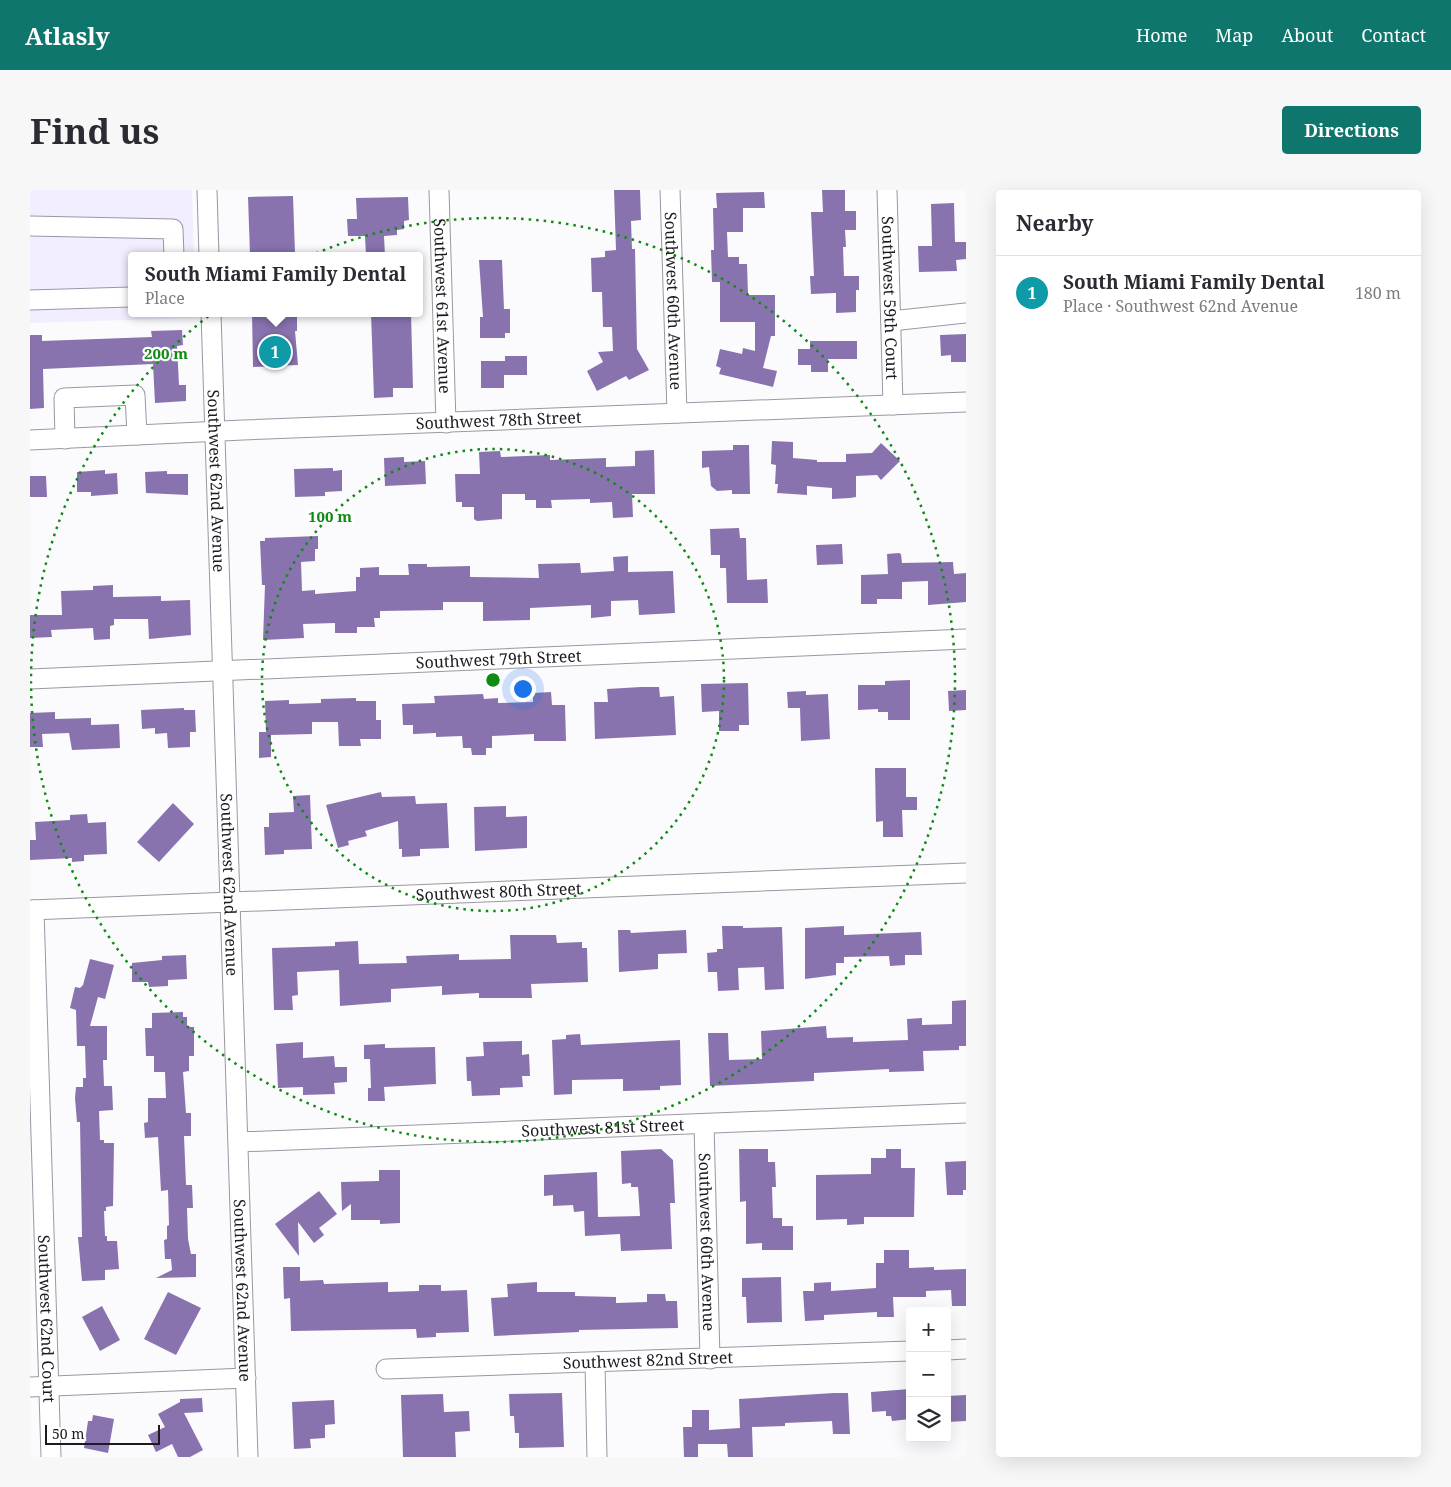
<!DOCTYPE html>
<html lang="en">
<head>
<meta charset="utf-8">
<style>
  :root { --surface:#fff; --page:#f7f7f7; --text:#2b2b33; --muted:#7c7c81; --line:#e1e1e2; --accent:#0f766e }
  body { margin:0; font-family:"Noto Serif",serif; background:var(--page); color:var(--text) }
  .controls { position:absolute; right:15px; bottom:15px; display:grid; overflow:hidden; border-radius:5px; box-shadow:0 5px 20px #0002 }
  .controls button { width:45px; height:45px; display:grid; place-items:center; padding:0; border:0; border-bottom:1px solid var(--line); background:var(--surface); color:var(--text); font:25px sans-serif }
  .scale { position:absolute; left:15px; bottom:12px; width:115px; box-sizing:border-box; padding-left:5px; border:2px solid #1c1a1f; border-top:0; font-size:14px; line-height:18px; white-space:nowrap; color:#1c1a1f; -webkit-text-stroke:4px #fff; paint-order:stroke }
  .you { position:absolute; left:492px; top:498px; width:18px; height:18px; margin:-12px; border:4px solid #fff; border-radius:50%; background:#1a73e8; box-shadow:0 0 0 8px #1a73e833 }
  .badge { display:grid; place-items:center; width:32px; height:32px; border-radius:50%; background:var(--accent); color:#fff; font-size:16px; font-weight:700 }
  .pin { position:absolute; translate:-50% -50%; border:2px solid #fff; box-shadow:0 1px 5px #0006 }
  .popup { position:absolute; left:98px; top:62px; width:295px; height:65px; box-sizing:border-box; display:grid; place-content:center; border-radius:5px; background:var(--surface); filter:drop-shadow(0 1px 4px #0005); font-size:16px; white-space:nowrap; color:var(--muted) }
  .popup b { font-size:19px; color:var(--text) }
  .popup::after { content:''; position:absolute; left:50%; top:100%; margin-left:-10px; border:10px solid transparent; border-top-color:var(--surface) }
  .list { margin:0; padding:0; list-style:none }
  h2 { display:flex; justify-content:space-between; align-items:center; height:65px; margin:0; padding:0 20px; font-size:21px }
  h2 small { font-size:16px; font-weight:400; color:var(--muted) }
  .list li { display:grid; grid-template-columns:32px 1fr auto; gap:15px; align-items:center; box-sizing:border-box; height:75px; padding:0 20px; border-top:1px solid var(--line) }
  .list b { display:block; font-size:19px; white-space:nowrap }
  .list p { margin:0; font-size:16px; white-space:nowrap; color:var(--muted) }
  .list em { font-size:16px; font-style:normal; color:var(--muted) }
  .icon { flex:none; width:28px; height:28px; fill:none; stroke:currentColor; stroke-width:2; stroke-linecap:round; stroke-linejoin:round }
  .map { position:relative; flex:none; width:936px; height:1267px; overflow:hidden; border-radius:5px }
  header { display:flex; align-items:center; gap:30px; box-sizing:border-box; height:70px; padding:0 25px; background:var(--accent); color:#fff }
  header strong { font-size:24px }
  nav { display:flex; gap:28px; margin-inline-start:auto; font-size:18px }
  .intro { display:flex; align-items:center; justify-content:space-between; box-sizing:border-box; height:120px; padding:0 30px }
  h1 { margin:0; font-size:35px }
  .button { padding:12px 22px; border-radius:5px; background:var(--accent); color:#fff; font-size:18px; font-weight:700 }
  main { display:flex; gap:30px; padding:0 30px }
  aside { flex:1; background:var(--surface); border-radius:5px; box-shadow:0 5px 20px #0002 }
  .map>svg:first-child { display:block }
</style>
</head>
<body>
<header>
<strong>Atlasly</strong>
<nav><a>Home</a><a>Map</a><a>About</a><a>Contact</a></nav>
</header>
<div class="intro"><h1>Find us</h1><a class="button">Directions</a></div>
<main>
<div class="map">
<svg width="936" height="1267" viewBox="0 0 936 1267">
  <rect width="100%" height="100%" fill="#fbfbfd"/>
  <path fill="#f3eeff" d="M0,0H162L164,66H101V123H167V128L0,133Z"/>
  <path fill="#8873af" d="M584,0H610L611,30L601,31L602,59H605L607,159L619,180L599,190L596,186L567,201L557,181L573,172L568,162L583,161L582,137H573L572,102H562L561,68L575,67V61L586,60Z
    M792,0H815V21H826V40H815L816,57H813L814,86H829V100H826V122L806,123V103L781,104L780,86H784L781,22H793Z
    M734,2L735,18H713V42H697L698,67H709V74H717L718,105H745V146H741L733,178L747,181L743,197L689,184L691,178L686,176L690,159L712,164L713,158L725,161V132H690V92H682L681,60H684L683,18H687L686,3Z
    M263,6L265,63L220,65L218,7Z
    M378,7L379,30L374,31V39L367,40V45L354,46L355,66H336L335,46H318L317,29H327L326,8Z
    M924,13L925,52H936V69L926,70L927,81L889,82L888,56H902L901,14Z
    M449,70H472L474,119H480V143H475V148H450V127H453Z
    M222,123H267V141H265L268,175L223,177Z
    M341,123H381L383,198H363V207L344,208Z
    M152,140L153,155L147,156L149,195H156V211L125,213L123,174L13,179L14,218L0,219V145H12V151L122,147L121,141Z
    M936,144V172H921V165L911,166L910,145Z
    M780,151H827V169H798V182H781V175H768V159H780Z
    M475,166H497V185H474V198H451V171H475Z
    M742,251L763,252V268L787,270V272H816V264L842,263L851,253L870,271L851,290L847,285L826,286V307L820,308L802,309V298L777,296V305L747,303L748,294H745L746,275L741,274Z
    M703,255H719L720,304H702V300L687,301L681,296L679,277L672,278V261L703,260Z
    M624,260L625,304H602L603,327L583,328L582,312L560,313V309L521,310L522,318H506V310H495V304H472V329L447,331L444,329V317H432V312H426L425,284H450L449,262L470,261L471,267L520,265V270L576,268V277L605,276V261Z
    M374,267V272L395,271L396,294L355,296L354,268Z
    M303,278V281L312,280V301L295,302V306L265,307L264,279Z
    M75,280V284L87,283L88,304L61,306V302H47V282Z
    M137,281V284H158V305L116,303L115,282Z
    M0,286H16L17,307H0Z
    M709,338L710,348H716L717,390L737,389L738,413H697L696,378H690V365H681L680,339Z
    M288,346V359H285V371L271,372L272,401L285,400V404L326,401V387H330V378L349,377V385H379L378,374H397V377L440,376V387L509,388L508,374L550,373L551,383L584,381L583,367L598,366V382L643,381L645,423L609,425L608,410L581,411V426L561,428V415L500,418V430L453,431V412H413V420L350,421V428H344L345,437H327V443H305V433L273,434L274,448L233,450L235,395H232L230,351H235V348Z
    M812,354L813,374L787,375L786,355Z
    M869,363L871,364L872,373L923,372L924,384L936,383V412L898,415V391L872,392V409H847V414H831V385L858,384L857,364Z
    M83,395V407L131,406V411L160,410L161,445L119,449L118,429H84V435L80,436V449L64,450L63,438L21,440L22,447L0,448V425H32L31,401L63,400V396Z
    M880,490V530H858V522H848V519L828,520V495H855V491Z
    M718,493L719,535H709V541H689V521L672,522L671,494Z
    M611,497H629L630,507L644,506L646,545L565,549L564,512H578L577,499Z
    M936,500V520L919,521L918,501Z
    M776,501V505L798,504L800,549L771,551L770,518H758L757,502Z
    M521,502L522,515H535L536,551H504V544L462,546V558H456V565H442L441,558H433L432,546L406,547V543L383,544V535H373L372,514L405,513L404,506L453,504L454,509L468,508V513L503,512V503Z
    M326,508V511H346V530H351V549H330L331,556H309L308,532H282V544L241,545V567L229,568V542H236L235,511L259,510V514L291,513V509Z
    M154,518V520H165L166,542H160V557L138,558L137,543L125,544V538L112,539L111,520Z
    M25,522V529L61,528V535L89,534L90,558L42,560L39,543L12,544L13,557H0V523Z
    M845,578H876V607H887V620H872L873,647H853V631L846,632Z
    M351,602L352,607L385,606L386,614L417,613L419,658L390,659V666L372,667V659H369L368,631L335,641L337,646L318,651L319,655L308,658L296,615Z
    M280,605L282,659L254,660V664L235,665L234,637H239V623L264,622L263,606Z
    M143,613L164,634L129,672L107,652Z
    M476,616V627L497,626V658L445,661L444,617Z
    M57,624L58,633L76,632L77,664L54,665V671L42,672V668L0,670V650H6L5,632L40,630V625Z
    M692,736H713V738L752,737L754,799L735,800L734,777L708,778L709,800L688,801L687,782H678L677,763L687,762V759H693Z
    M814,736V745L891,742L892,765H875V775L860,776L859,766L814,767V773H806V785L775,789V738Z
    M588,740H600L601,743L656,740L657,763L628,764V779L589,782Z
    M480,745H526L527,753L552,752V758H557L558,792L501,794L502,808H449V803L412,805V796L361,799V812L310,816L309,780L267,782L268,805L262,806L263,820H244L242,758L305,756V752L328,751L329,774L377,773L376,766L429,764V770L481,769Z
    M156,765L157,789L138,790V796L119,797L118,792H102V773L132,770V766Z
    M60,769L84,775L75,809L68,807L60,836H77V870H73L74,896H82L83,920L69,921L70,950H74V953H84L83,1016L76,1017V1021H74L75,1046H77V1051H87L89,1079L75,1080V1090L52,1091L48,1047H52L50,932H47L45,908L46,897H53V888H56L55,856H47L46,820L40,818L45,797L50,798L53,795Z
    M936,810V856H929V860L893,861L894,881L859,882V879L784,883V891L680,896L678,843H698L699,870L732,869L731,841L796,836L797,848L823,847V852L878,850L877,829L892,828V835L922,834V811Z
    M153,822V827H157V837H164V866H159V881L153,882L156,923H161V946H154L156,995H162L163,1018H157L158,1049L161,1064H166V1087L126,1088L142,1080L141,1069H135L134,1050L137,1049V1036L139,1035L138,1000L131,1001L128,947L115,948L114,933L118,932V908H136L135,882H124V866H116L115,838H122V823Z
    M550,844L551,855L650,850L651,895L630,896V900L593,901V889L542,890V904L524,905L522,850L536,849V845Z
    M492,851V865L499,864L500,886H492L493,897L470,898V905L442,906L441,891H437L436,867L454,866L453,852Z
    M273,852V868L304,866L305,877H317V892L304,893L305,904L273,905V897L248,898L246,854Z
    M355,854V858L405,857L406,894L354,897L355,911H338V898H341L340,869H334V855Z
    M631,959L643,970L645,1013H640L642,1059L591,1061L590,1044L555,1046L554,1021L544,1022L543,1015L523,1016V1005L514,1006V985L567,982L568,1027L610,1026L608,997H601V993L592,994L591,961Z
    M709,959H738V972H745L746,997H742L743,1028H752V1036H763V1060H732V1053L716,1054V1011L710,1012Z
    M856,959H871V978H885L884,1027H834V1034L817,1035V1029L786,1030V985L841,984V968H856Z
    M936,971V1000H933V1005H917L915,972Z
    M349,980H370V1033L350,1034V1030H321V1014L312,1021L311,992L349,991Z
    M289,1001L307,1024L289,1038L294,1045L284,1053L268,1032L269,1066L245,1034Z
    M854,1060H879V1078L904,1077V1080L936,1079V1116H922L921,1100L896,1101V1107H863L864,1127H847V1122L794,1125V1130L775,1131L773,1101H784V1093L801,1092V1101L846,1098V1073H854Z
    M253,1077H270V1091L293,1090L294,1094L358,1092V1102L389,1101V1095H411V1101L437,1100L439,1142L406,1143V1147L387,1148L386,1139L261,1141L260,1108L254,1109Z
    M751,1087L752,1132L717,1133L716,1107H712V1088Z
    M507,1092V1102H545V1106L586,1107V1113L617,1112V1104H635L636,1111H647L648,1138L549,1140V1142L464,1146L461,1108L478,1107L477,1094Z
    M138,1102L171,1118L146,1165L114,1149Z
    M72,1116L90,1150L70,1161L52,1127Z
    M880,1199V1229L862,1231L861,1226H856V1221L842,1222L841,1202Z
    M532,1203L534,1257L489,1258V1243H485L484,1226H480L479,1204Z
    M804,1203H818L820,1244H803L802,1231L755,1233V1236L722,1237L723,1267H698L697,1254H668V1267H654L653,1237H662V1220H679V1240L710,1238L709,1209Z
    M413,1204L414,1222L439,1221L440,1241L425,1242L426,1267H373L371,1205Z
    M936,1205V1231L917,1232V1206Z
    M172,1208L173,1222L154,1223L173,1260L160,1267H148L142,1254L126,1262L118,1245L135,1237L128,1224L150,1212V1209Z
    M304,1210L305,1234L295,1235V1248L280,1249L281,1258L264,1259L262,1212Z
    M63,1225L84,1229L78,1263L54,1258L58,1231H62Z"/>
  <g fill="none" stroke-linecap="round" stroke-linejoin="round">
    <g stroke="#9a97a3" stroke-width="21">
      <g id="minor">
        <path d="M177,0L179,66"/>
        <path id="s1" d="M409,0L416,233"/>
        <path id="s2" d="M640,0L647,223"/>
        <path id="s3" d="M857,0L863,215"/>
        <path d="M0,36L143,39L144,66"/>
        <path d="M0,110L101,107"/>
        <path id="s4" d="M181,123L218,1267"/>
        <path d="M861,131L936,123"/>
        <path d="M35,249L34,208L105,205L107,245"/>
        <path id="s5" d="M0,250L213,240L936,212"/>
        <path id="s6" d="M0,489L936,449"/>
        <path id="s7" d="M0,720L936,683"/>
        <path id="s8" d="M4,720L21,1267"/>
        <path id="s9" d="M674,934L680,1169"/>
        <path id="s10" d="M209,952L936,923"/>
        <path d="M917,1160L936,1159"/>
        <path d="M565,1173L567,1267"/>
        <path id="s11" d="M356,1179L880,1161"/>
        <path d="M0,1197L216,1188"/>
      </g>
    </g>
    <use href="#minor" stroke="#fff" stroke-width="19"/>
  </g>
  <g fill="none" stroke="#0f8a12" stroke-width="2.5" stroke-dasharray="2.5 5">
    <circle cx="463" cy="490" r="231"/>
    <circle cx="463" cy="490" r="462"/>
  </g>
  <g text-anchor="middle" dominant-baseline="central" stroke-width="4.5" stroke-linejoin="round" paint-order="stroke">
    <g font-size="16" fill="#1c1a1f" stroke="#fff">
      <text stroke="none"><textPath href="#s3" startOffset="108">Southwest 59th Court</textPath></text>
      <text stroke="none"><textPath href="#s2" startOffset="111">Southwest 60th Avenue</textPath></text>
      <text stroke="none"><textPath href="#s1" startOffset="116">Southwest 61st Avenue</textPath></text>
      <text stroke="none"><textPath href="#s5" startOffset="469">Southwest 78th Street</textPath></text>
      <text stroke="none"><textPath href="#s4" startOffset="168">Southwest 62nd Avenue</textPath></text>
      <text stroke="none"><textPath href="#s6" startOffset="469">Southwest 79th Street</textPath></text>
      <text stroke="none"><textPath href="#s4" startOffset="572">Southwest 62nd Avenue</textPath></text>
      <text stroke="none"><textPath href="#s7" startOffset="469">Southwest 80th Street</textPath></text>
      <text stroke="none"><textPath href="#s10" startOffset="364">Southwest 81st Street</textPath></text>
      <text stroke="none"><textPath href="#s9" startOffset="118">Southwest 60th Avenue</textPath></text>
      <text stroke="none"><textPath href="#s4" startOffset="978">Southwest 62nd Avenue</textPath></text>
      <text stroke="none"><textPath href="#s8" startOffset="409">Southwest 62nd Court</textPath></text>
      <text stroke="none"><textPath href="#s11" startOffset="262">Southwest 82nd Street</textPath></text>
    </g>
  </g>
  <circle cx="463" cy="490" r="8" fill="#0f8a12" stroke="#fff" stroke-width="2.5"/>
  <g font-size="15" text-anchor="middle" font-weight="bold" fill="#0f8a12" stroke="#fff" stroke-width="4.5" stroke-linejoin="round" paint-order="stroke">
    <text x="136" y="169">200 m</text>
    <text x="300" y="332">100 m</text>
  </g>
</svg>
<div class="controls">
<button>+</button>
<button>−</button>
<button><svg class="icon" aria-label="layers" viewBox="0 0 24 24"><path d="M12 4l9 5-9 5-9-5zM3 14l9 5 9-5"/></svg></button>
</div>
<div class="scale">50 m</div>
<div class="you"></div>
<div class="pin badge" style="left:245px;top:162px;background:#0f9aa8">1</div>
<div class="popup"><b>South Miami Family Dental</b>Place</div>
</div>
<aside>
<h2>Nearby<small></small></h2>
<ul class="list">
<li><span class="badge" style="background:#0f9aa8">1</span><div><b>South Miami Family Dental</b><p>Place · Southwest 62nd Avenue</p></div><em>180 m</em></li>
</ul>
</aside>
</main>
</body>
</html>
